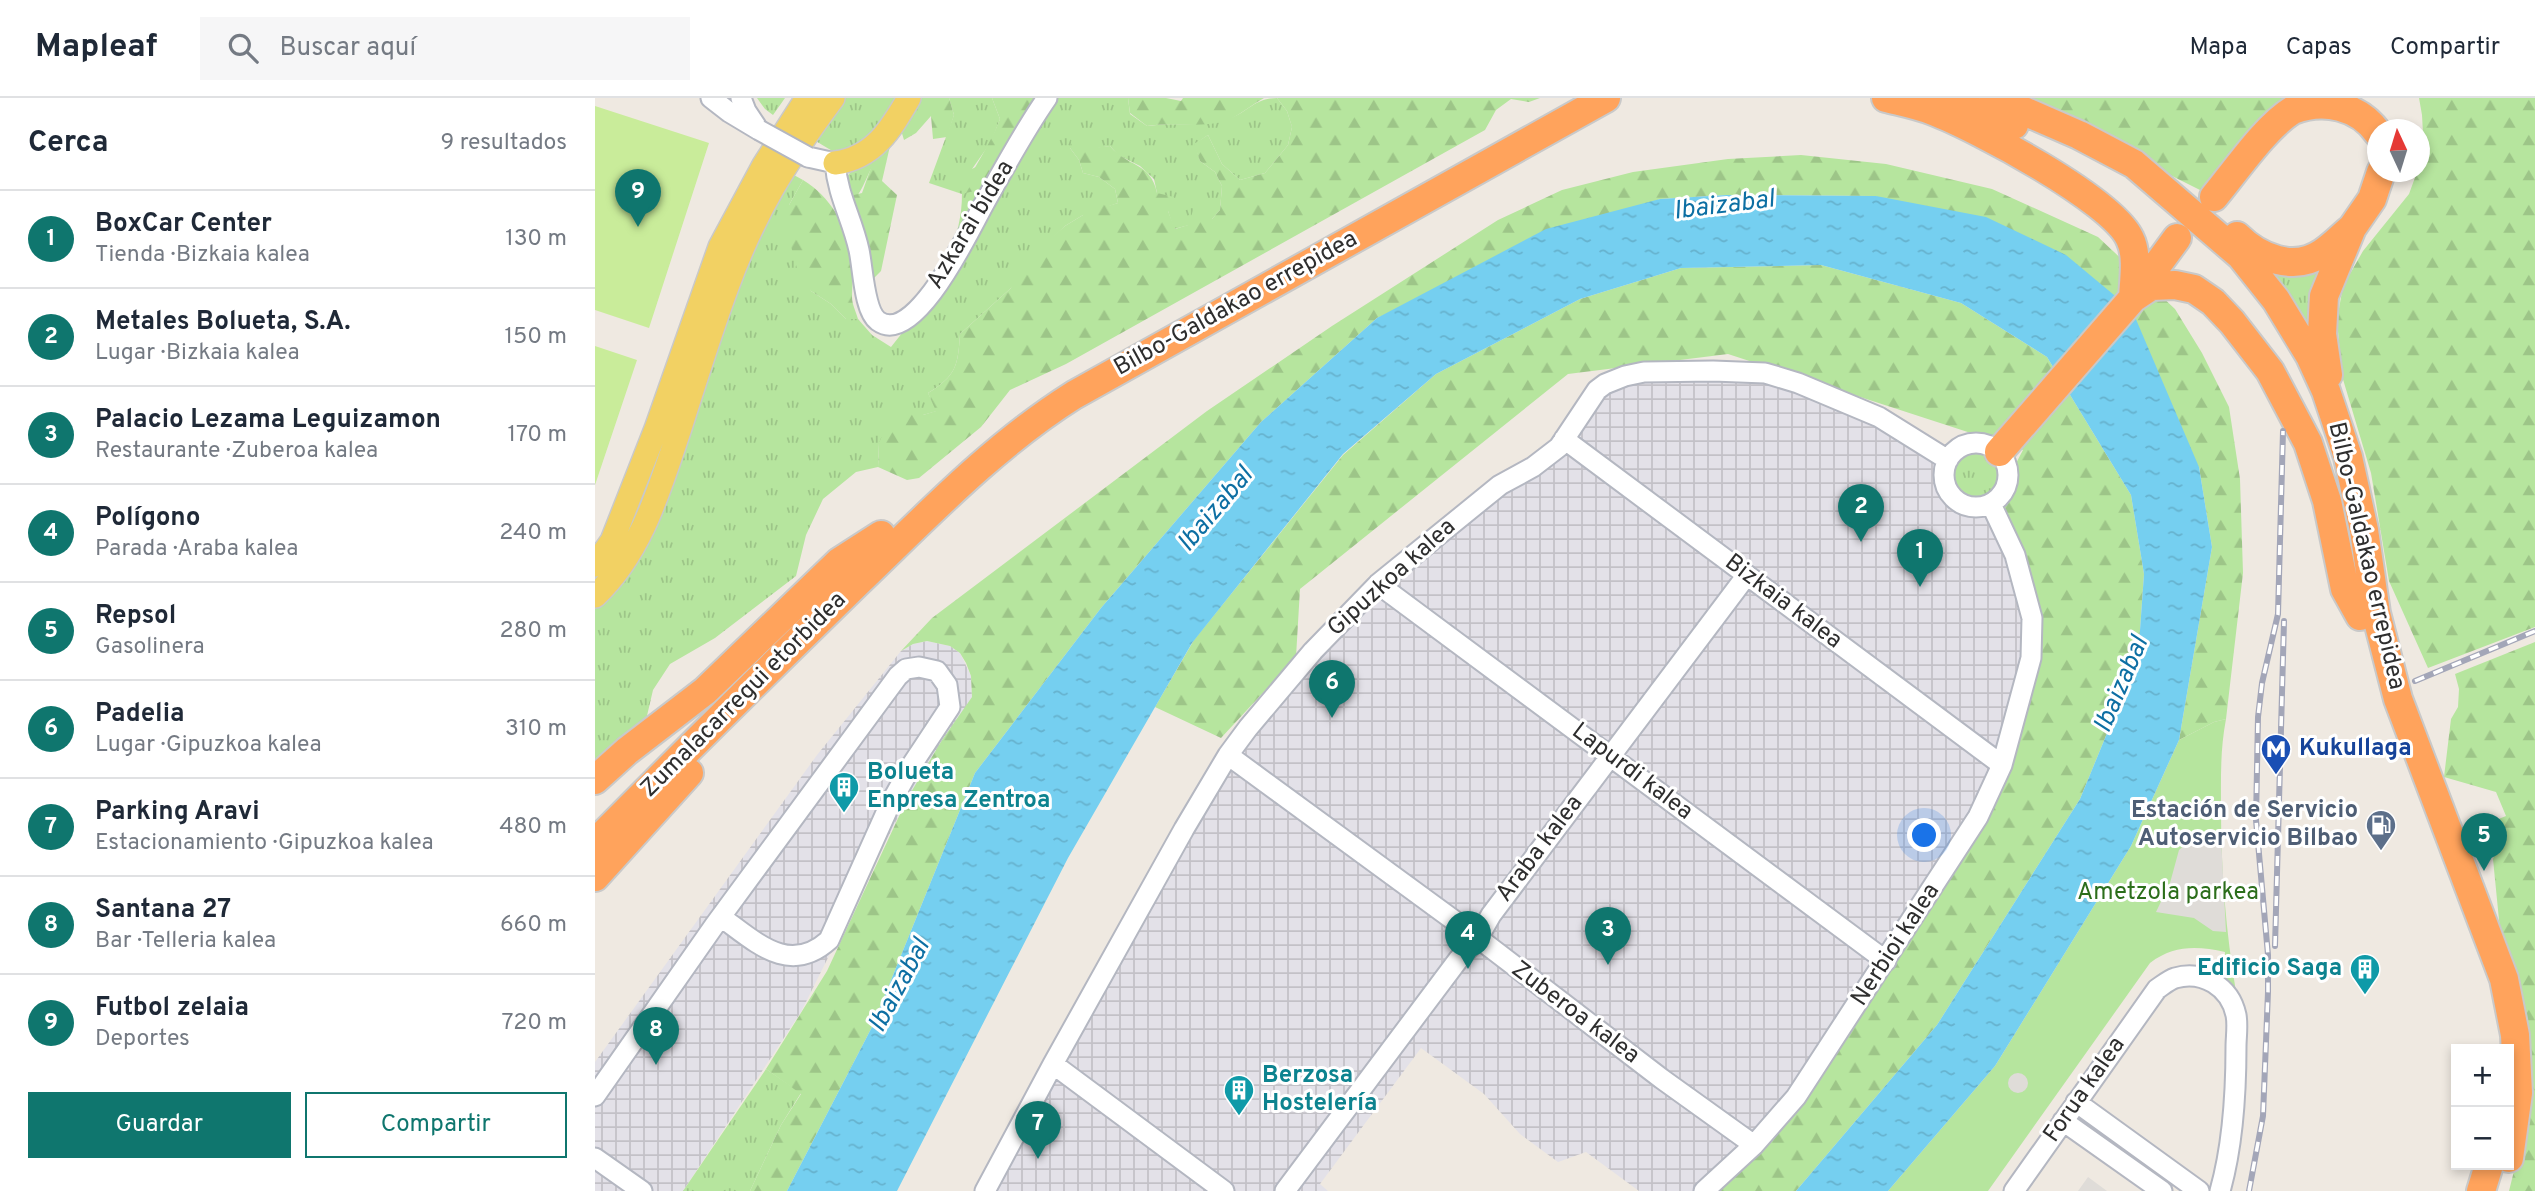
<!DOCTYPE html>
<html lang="es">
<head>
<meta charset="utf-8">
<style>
  :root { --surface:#fff; --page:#f6f6f7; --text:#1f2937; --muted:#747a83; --line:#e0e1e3; --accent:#0f766e }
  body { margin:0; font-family:Overpass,sans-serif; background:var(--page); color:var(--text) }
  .controls { position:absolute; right:21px; bottom:21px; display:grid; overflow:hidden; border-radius:0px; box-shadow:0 4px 10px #0003 }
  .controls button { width:63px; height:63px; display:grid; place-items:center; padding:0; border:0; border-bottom:2px solid var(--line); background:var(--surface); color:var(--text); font:35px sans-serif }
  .compass { position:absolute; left:1772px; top:21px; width:63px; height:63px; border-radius:50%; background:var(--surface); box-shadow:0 4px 10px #0003; rotate:356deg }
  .you { position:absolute; left:1330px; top:738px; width:24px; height:24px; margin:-18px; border:5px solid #fff; border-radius:50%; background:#1a73e8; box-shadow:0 0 0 10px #1a73e833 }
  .badge { display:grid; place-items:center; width:46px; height:46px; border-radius:50%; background:var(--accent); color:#fff; font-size:23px; font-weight:700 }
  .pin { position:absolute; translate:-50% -58px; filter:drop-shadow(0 2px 4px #0008) }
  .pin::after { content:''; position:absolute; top:37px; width:24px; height:21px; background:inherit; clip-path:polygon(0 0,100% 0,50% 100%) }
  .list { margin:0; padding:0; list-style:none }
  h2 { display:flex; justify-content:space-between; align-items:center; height:91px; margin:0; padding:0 28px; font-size:30px }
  h2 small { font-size:23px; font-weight:400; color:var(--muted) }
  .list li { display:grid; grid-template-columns:46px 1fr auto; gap:21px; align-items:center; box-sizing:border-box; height:98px; padding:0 28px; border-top:2px solid var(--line) }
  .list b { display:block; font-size:26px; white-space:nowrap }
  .list p { margin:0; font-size:23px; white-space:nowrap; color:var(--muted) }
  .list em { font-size:23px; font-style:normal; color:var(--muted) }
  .actions { display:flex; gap:14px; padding:21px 28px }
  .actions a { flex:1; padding:16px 0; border:2px solid var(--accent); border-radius:0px; text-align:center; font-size:24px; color:var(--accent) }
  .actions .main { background:var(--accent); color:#fff }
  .icon { flex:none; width:38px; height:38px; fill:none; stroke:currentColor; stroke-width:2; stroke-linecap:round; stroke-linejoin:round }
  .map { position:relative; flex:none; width:1940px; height:1093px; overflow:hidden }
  header { display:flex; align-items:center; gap:42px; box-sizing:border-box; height:98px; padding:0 35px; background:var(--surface); border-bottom:2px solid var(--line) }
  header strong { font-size:33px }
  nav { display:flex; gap:38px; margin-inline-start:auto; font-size:24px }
  .search { width:490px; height:63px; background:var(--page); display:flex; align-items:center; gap:18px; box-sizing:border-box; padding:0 24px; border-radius:0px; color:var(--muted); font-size:26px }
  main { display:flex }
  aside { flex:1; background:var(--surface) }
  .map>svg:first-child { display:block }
</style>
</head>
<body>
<header>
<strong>Mapleaf</strong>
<div class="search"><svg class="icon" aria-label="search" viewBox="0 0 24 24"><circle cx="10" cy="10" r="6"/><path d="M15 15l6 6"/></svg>Buscar aquí</div>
<nav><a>Mapa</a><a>Capas</a><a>Compartir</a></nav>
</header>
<main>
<aside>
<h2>Cerca<small>9 resultados</small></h2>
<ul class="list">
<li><span class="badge">1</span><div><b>BoxCar Center</b><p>Tienda · Bizkaia kalea</p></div><em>130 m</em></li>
<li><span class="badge">2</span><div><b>Metales Bolueta, S.A.</b><p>Lugar · Bizkaia kalea</p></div><em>150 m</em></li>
<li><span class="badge">3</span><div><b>Palacio Lezama Leguizamon</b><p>Restaurante · Zuberoa kalea</p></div><em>170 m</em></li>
<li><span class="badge">4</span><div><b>Polígono</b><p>Parada · Araba kalea</p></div><em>240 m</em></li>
<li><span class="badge">5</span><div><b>Repsol</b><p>Gasolinera</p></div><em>280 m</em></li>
<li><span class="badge">6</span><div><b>Padelia</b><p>Lugar · Gipuzkoa kalea</p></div><em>310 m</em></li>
<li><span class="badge">7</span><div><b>Parking Aravi</b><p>Estacionamiento · Gipuzkoa kalea</p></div><em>480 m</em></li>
<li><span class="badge">8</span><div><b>Santana 27</b><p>Bar · Telleria kalea</p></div><em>660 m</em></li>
<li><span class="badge">9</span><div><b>Futbol zelaia</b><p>Deportes</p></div><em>720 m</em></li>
</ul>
<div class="actions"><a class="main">Guardar</a><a>Compartir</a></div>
</aside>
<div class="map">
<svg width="1940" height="1093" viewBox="0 0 1940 1093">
  <defs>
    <pattern id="industrial-grid" width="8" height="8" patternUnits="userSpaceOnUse" patternTransform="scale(1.75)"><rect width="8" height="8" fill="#e3e1e8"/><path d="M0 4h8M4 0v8" fill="none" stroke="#c3c1c7"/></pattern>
    <pattern id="grass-tufts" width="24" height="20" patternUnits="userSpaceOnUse" patternTransform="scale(1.75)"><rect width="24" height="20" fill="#b6e59e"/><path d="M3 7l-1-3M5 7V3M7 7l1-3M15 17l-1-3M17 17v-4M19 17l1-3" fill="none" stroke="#9dc588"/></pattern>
    <pattern id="forest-firs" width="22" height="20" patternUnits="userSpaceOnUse" patternTransform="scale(1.75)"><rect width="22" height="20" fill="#b6e59e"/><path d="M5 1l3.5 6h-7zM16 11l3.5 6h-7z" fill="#9dc588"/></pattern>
    <pattern id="water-ripples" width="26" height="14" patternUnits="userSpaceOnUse" patternTransform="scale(1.75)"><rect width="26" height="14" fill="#75cff0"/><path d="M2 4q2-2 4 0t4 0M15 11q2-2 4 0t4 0" fill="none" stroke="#66b2ce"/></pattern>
  </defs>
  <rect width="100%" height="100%" fill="#efe9e1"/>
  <path fill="url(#industrial-grid)" d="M1170,275L1353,362L1391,409L1437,520L1407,667L1201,999L1109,1093H1044L991,1054L963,1064L925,1036L889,996L826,950L725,1086L733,1093H390L589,731L718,553L938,369L1010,286Z
    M332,543L355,548L365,555L376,578L377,599L312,701L206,914L88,1093H0V964L222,657L306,553L318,546Z"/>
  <path fill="url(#grass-tufts)" d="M162,0H190L178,17L170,11Z
    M249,0H306C289,33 274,45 239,54L219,42Z
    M354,0H397L405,21L396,44L377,71L408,54L442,0H533L535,16L552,28C578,24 605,29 631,22C651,16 659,0 682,0L692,13L697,29L693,47L670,75L645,82L627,66L613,37L600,46L605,63L620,74L627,88L625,112L617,121L579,131L573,113L562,95L559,81L545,68L523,57L515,48L497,51L475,50L484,62L488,75L504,79L520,91L523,105L488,117L470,128L449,148L416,190L365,236C363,268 361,278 333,295L342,313L328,317L284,345L283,369L261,374L228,401L211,437L201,478L120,540L75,566L58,592L51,622L0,666V510L6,504L158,151L197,76L208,82L194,107L216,193L236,206L251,221H263L277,237L296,249C331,206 367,153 367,96L334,85L359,17Z
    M287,54C272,71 271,91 255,107L252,79L259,69Z
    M1731,170L1721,246L1679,177L1705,178Z
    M1359 377a22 22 0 1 1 44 0a22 22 0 1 1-44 0Z
    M171,971L206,995L186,1027L155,1093H88Z"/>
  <path fill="url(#forest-firs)" d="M325,0H354L359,17L352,39L338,41L336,18L321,35L309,42L306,32Z
    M397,0H442L383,92L367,96C378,69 395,48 405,21Z
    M533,0H571L586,3L588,0H669C658,6 647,15 636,21C612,31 578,24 552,28L535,15Z
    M682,0H945L934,4L916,1L901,12L890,32L471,266L415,292L386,329L324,380L312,382L283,369L284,345L296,316L313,311L328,317L341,313L333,295C361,278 363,268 365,236L416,190L420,171L470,128L488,117L490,102L502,97L513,108L523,105L520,91L504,79L488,75L484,62L475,50L477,39H488L497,50L515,48C532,69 556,64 562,95L579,99L573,113L580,131L593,127L600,107L613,110L617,121L625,112L627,88L620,74L605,63L599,46L613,37L627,66L645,82L670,75L693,47L697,29L692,13Z
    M1395,0H1695L1619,99L1557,68Z
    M1824,0H1940V529L1833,570L1794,483L1776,375L1747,278L1742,222L1748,188L1768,153L1814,96L1822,74H1825L1829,54L1827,17Z
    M295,48L287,83L302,97L286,173L274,185L255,107L259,97L267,95L278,64Z
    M1206,57L1291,66L1397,91L1503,139L1580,211L1607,255L1634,309L1645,381L1648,475L1631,621L1619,624L1584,642L1617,449L1604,369L1281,98L1132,97L1065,101L782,220L666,324L506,510L380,675L277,929L192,1093H155L186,1027L206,996L171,971L232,873L312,701L347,642L377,599L376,578L371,565L365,555L355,548L332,543L318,546L306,553L337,520L612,313L737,228L903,122L967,92L1038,74L1133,61Z
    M208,82C236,99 252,128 257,160C259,173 257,186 257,199C257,206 261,214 263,221H251L236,206L216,193L203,174L191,130L194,107Z
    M1226,167L1366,205L1452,259L1536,397L1549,476L1543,560L1485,701L1342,927L1201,1093H1109L1159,1047L1407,667L1436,560L1401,403L1428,352L1133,256L973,276L705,491L701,559L626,640L560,609L599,542L748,357L841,276L985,201L1086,170Z
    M1940,544V1093H1914L1926,1045L1898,761L1904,744L1896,724L1911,718L1901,694L1849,679L1856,621L1863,609L1864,591L1860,576Z"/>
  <path fill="#b6e59e" d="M1631,621C1625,652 1626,681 1626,712C1626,774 1631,834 1641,894L1628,882L1630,854C1602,848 1579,847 1555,865L1393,1093H1293L1400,968L1536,748L1584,642L1619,624Z"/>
  <path fill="#c9ec9a" d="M0,8L114,45L54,230L0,212Z
    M0,248L42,262L0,387Z"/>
  <path fill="#dfdcd8" d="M1618,736L1626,739L1631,834L1618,833L1599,820L1561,814L1575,785L1584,752L1600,738Z
    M1413 985a10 10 0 1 1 20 0a10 10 0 1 1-20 0Z
    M1493,1079L1512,1093H1483Z"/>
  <path fill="url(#water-ripples)" d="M1132,97L1281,98L1391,119L1471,157L1537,212L1604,369L1617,449L1584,642L1536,748L1400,968L1293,1093H1201L1342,927L1485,701L1543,560L1549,476L1536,397L1452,259L1366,205L1226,167L1086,170L985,201L841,276L748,356L597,545L473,760L302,1093H192L277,929L380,675L506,510L666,324L782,220L951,131L1065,101Z"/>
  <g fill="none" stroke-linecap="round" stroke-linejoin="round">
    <g stroke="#b4b7c1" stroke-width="23">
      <path id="minor" d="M116,0L134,14L164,32
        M146,0L151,13L161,28
        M213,59L240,65C243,99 257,120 264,152C268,170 269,213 283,223C320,250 376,129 389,106C409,70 429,33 452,0
        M969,341L1407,667
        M1349 377a32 32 0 1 1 64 0a32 32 0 1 1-64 0Z
        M783,486L1291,863
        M633,657L883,840L1067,981L1159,1047
        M458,966L629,1093
        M0,998L119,828L303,578L311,571L324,569L342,573L352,587L355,609L318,665L295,706L234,842C194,878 161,844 126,819
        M1481,1004L1604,1093
        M1468,1023L1567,1093
        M0,1060L47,1093
        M390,1093L458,966L589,731L633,657L653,630L718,553L783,486L905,387L938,369L964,349L1002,292L1010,286L1030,278L1049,274L1118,273L1170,275L1203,285L1284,319L1353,362
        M690,1093L863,862L883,840L896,817L1152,477
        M1109,1093L1159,1047L1201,999L1383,719L1407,667L1436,560L1437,520L1420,457L1396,406
        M1419,1093L1562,891C1568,887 1574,882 1580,880C1608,872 1635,889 1641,917C1643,927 1641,939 1641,949C1641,997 1638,1047 1625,1093"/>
    </g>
    <g stroke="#c9c9c9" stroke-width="26">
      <path id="major" d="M240,65C279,60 296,31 314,0
        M0,467L17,443L61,331L125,149L169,67L212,0
        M0,498C47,454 65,389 85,330C100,283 115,235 132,189C159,115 191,63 238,0"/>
    </g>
    <g stroke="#c9c9c9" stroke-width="32">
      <path id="highway" d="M1291,0C1307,4 1323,7 1338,13C1380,29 1518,102 1535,141C1543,157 1539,182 1538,200
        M1342,0L1419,27
        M1399,0L1484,37L1539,66L1646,158L1681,202L1715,258L1731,293L1753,359L1769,432L1781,515L1803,601L1909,881L1920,937L1923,995L1914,1060
        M1619,99C1640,74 1671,28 1698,12C1729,0 1764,8 1783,35
        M1642,138C1664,160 1699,174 1727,155C1738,148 1747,138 1757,130
        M1538,200L1556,188L1580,187L1599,191L1618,204L1637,224L1675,273L1713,345L1732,403L1750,491L1765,518
        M1733,277L1727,236L1729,198L1757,130L1777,101L1786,74
        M1404,354L1538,200L1582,140
        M0,682L32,653L110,593L244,464L286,437
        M0,745C87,657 175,570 263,484C332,418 398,348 479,297L1011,0
        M0,779L94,675
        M1886,1093L1894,1067"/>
    </g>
    <use href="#minor" stroke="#fff" stroke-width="19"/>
    <use href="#major" stroke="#f2d163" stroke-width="23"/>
    <use href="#highway" stroke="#ffa35c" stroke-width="28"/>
    <g stroke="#a3a6b8" stroke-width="6">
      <path id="rail" d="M1820,583L1940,533
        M1680,848L1689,523
        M1654,1093L1668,1018L1673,894V857L1661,722L1663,619L1667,585L1683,516L1688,333"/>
    </g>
    <use href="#rail" stroke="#fff" stroke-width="3.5" stroke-dasharray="10" stroke-linecap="butt"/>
    <g stroke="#b4b7c1" stroke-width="23" stroke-linecap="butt">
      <path id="minor-bridge" d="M164,32L213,59"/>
    </g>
    <use href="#minor-bridge" stroke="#fff" stroke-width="19"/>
  </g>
  <defs>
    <g id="metro-pin" transform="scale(1.575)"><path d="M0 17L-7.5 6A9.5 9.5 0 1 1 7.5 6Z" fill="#1a4fb4" stroke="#fff"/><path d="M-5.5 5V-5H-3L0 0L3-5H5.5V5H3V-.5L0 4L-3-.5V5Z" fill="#fff"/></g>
    <g id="building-pin" transform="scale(1.575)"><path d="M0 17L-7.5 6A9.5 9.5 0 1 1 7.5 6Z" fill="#0f9aa8" stroke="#fff"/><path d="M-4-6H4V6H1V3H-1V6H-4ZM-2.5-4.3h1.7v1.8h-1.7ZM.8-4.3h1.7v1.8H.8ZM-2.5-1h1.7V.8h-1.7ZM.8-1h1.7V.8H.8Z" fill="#fff"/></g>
    <g id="fuel-pin" transform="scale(1.575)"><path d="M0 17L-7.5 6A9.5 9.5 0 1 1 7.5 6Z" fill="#5c6f8a" stroke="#fff"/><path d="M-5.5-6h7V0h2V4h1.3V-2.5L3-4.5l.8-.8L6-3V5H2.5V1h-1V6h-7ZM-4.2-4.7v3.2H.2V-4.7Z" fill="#fff"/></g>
  </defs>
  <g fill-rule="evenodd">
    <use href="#metro-pin" x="1681" y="651"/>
    <use href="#building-pin" x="249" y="689"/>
    <use href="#fuel-pin" x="1786" y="727"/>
    <use href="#building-pin" x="1770" y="871"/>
    <use href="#building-pin" x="644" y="992"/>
  </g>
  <g text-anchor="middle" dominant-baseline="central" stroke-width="6" stroke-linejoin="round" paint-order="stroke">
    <g font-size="24" fill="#2e2e2e" stroke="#fff">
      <text transform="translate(376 127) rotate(-59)">Azkarai bidea</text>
      <text transform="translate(641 206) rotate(-29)">Bilbo-Galdakao errepidea</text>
      <text transform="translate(1771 458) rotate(77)">Bilbo-Galdakao errepidea</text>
      <text transform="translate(797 480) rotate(-42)">Gipuzkoa kalea</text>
      <text transform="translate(1188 504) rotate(37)">Bizkaia kalea</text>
      <text transform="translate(149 597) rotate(-45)">Zumalacarregui etorbidea</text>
      <text transform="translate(1037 674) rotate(37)">Lapurdi kalea</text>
      <text transform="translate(945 751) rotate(-53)">Araba kalea</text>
      <text transform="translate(1301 847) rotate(-57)">Nerbioi kalea</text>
      <text transform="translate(980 915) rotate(37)">Zuberoa kalea</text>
      <text transform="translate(1490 992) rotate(-55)">Forua kalea</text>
    </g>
    <g font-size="24" font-weight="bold" fill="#164399" stroke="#fff" text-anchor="start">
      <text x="1704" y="651">Kukullaga</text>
    </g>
    <g font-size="24" font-weight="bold" fill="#0d838f" stroke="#fff" text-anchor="start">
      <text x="272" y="675">Bolueta<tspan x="272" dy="28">Enpresa Zentroa</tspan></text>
      <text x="1747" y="871" text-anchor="end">Edificio Saga</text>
      <text x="667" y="978">Berzosa<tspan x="667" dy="28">Hostelería</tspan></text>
    </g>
    <g font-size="24" font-weight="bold" fill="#4e5e75" stroke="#fff" text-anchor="end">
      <text x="1763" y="713">Estación de Servicio<tspan x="1763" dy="28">Autoservicio Bilbao</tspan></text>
    </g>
    <g font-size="24" fill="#2c6e1b" stroke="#fff">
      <text x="1573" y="795">Ametzola parkea</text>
    </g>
    <g font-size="26" font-style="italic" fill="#0d6fa3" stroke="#fff">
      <text transform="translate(1129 108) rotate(-7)">Ibaizabal</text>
      <text transform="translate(621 412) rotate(-50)">Ibaizabal</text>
      <text transform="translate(1527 587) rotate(-67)">Ibaizabal</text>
      <text transform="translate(305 888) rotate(-62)">Ibaizabal</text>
    </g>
  </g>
</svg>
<div class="controls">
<button>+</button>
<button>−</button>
</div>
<svg class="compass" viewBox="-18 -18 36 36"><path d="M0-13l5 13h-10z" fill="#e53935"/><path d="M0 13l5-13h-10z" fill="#747a83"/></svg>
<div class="you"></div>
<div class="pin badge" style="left:1325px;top:489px">1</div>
<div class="pin badge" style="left:1266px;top:444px">2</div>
<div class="pin badge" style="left:1013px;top:867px">3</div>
<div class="pin badge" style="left:873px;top:871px">4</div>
<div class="pin badge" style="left:1889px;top:773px">5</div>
<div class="pin badge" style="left:737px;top:620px">6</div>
<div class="pin badge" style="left:443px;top:1061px">7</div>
<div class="pin badge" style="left:61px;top:967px">8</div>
<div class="pin badge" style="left:43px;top:129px">9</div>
</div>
</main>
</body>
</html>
